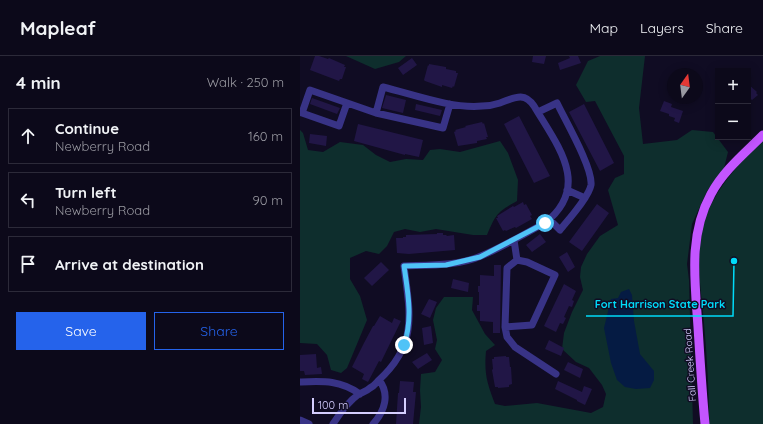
<!DOCTYPE html>
<html lang="en">
<head>
<meta charset="utf-8">
<style>
  :root { --surface:#0c091a; --page:#151223; --text:#f1f3f6; --muted:#9a9aa2; --line:#2c2a39; --accent:#2563eb }
  body { margin:0; font-family:Quicksand,sans-serif; background:var(--page); color:var(--text) }
  .controls { position:absolute; right:12px; top:12px; display:grid; overflow:hidden; border-radius:0px; box-shadow:0 2px 10px #0003 }
  .controls button { width:36px; height:36px; display:grid; place-items:center; padding:0; border:0; border-bottom:1px solid var(--line); background:var(--surface); color:var(--text); font:20px sans-serif }
  .compass { position:absolute; left:367px; top:12px; width:36px; height:36px; border-radius:50%; background:var(--surface); box-shadow:0 2px 10px #0003; rotate:14deg }
  .scale { position:absolute; left:12px; bottom:10px; width:94px; box-sizing:border-box; padding-left:4px; border:2px solid #d5ceff; border-top:0; font-size:11px; line-height:14px; white-space:nowrap; color:#d5ceff; -webkit-text-stroke:3px #100c23; paint-order:stroke }
  .stop { position:absolute; width:12px; height:12px; margin:-9px; border:3px solid #4fc3f7; border-radius:50%; background:#fff }
  .stop.end { background:#4fc3f7; border-color:#fff; box-shadow:0 1px 4px #0008 }
  .list { margin:0; padding:0; list-style:none }
  h2 { display:flex; justify-content:space-between; align-items:center; height:52px; margin:0; padding:0 16px; font-size:17px }
  h2 small { font-size:13px; font-weight:400; color:var(--muted) }
  .list li { display:grid; grid-template-columns:26px 1fr auto; gap:12px; align-items:center; box-sizing:border-box; height:56px; margin:0 8px 8px; padding:0 8px; border:1px solid var(--line); border-radius:0px }
  .list b { display:block; font-size:15px; white-space:nowrap }
  .list p { margin:0; font-size:13px; white-space:nowrap; color:var(--muted) }
  .list em { font-size:13px; font-style:normal; color:var(--muted) }
  .actions { display:flex; gap:8px; padding:12px 16px }
  .actions a { flex:1; padding:9px 0; border:1px solid var(--accent); border-radius:0px; text-align:center; font-size:14px; color:var(--accent) }
  .actions .main { background:var(--accent); color:#fff }
  .icon { flex:none; width:22px; height:22px; fill:none; stroke:currentColor; stroke-width:2; stroke-linecap:round; stroke-linejoin:round }
  .map { position:relative; flex:none; width:463px; height:368px; overflow:hidden }
  header { display:flex; align-items:center; gap:24px; box-sizing:border-box; height:56px; padding:0 20px; background:var(--surface); border-bottom:1px solid var(--line) }
  header strong { font-size:19px }
  nav { display:flex; gap:22px; margin-inline-start:auto; font-size:14px }
  main { display:flex }
  aside { flex:1; background:var(--surface) }
  .map>svg:first-child { display:block }
</style>
</head>
<body>
<header>
<strong>Mapleaf</strong>
<nav><a>Map</a><a>Layers</a><a>Share</a></nav>
</header>
<main>
<aside>
<h2>4 min<small>Walk · 250 m</small></h2>
<ul class="list">
<li><svg class="icon" aria-label="ahead" viewBox="0 0 24 24"><path d="M12 20V5M6 11l6-6 6 6"/></svg><div><b>Continue</b><p>Newberry Road</p></div><em>160 m</em></li>
<li><svg class="icon" aria-label="left" viewBox="0 0 24 24"><path d="M17 20v-9H6M10 6l-5 5 5 5"/></svg><div><b>Turn left</b><p>Newberry Road</p></div><em>90 m</em></li>
<li><svg class="icon" aria-label="arrive" viewBox="0 0 24 24"><path d="M6 21V4h12l-3 4 3 4H6"/></svg><div><b>Arrive at destination</b></div></li>
</ul>
<div class="actions"><a class="main">Save</a><a>Share</a></div>
</aside>
<div class="map">
<svg width="463" height="368" viewBox="0 0 463 368">
  <rect width="100%" height="100%" fill="#100c23"/>
  <path fill="#0e2e2d" d="M46,0H106L99,6L75,13Z
    M300,0H345L339,52L343,88L377,84L392,74L413,76L428,96L424,112L407,135L392,168L387,208L389,224L393,368H119L121,351L120,334L121,318L135,316L142,304L135,293L137,284L133,264L136,252L144,241H173L172,254L185,278L195,289L186,295C184,318 187,327 195,348L205,350L237,347L291,357L303,351L306,338L302,329L289,312L276,306L262,293L264,277L272,256L283,234L280,221L281,211L287,198L300,180L318,169L308,134L315,122L324,118V100L295,45L286,46L276,29L288,5Z
    M0,74L3,77L8,94L23,96L40,86L63,89L76,99L90,106L106,103L123,104L130,94L140,93L160,96L200,85L208,97L218,124L217,145C197,156 196,158 187,179H173L136,173L120,176L105,173L94,176L87,190L79,198L66,195L50,202V223L60,240L67,264L47,312L41,317L31,314L27,299L17,288L0,287Z
    M463,83V368H409C409,334 407,301 404,267C401,231 393,193 407,158C419,128 441,106 463,83Z"/>
  <path fill="#051b43" d="M329,233L332,239L334,265L340,298L354,315V324L350,332L336,333L325,331L317,324L311,307L304,272L311,243L318,242L321,236Z"/>
  <path fill="#211646" d="M15,0H19L28,3L29,2L45,9L44,11H46L42,23H40L39,25L10,14Z
    M233,0H246L244,8L232,6Z
    M269,0H278L281,7L260,14L258,7L270,2Z
    M112,2L117,9L103,19L98,12Z
    M129,8L146,11V13L156,15V17H158L154,31L153,30L152,32L142,29V31L125,25L124,24L128,9L129,10Z
    M448,28L457,36L456,37L458,39L452,44L448,40Z
    M86,39L106,44L103,57L82,52Z
    M12,42L40,52L37,58L10,48Z
    M364,45L372,48L371,51L383,55L379,67L374,65L375,62L369,60V58L360,55Z
    M116,48L142,54L140,60L115,54Z
    M284,48L314,107L300,115L269,56Z
    M219,60L250,120L234,127L204,68Z
    M182,66L183,68L184,67L188,81H186L187,83L177,85V87L158,90L154,76L156,75L155,74L166,71L165,70Z
    M58,68L123,84L119,101L105,98V99L54,85Z
    M10,78L27,80L26,90L9,87Z
    M223,146L224,149L226,148L232,159L230,160L232,163L216,172L215,171L206,175L205,174L203,175L196,162H198L197,160L213,150L214,151Z
    M297,148L309,157L282,195L269,186Z
    M137,177H143V179H146L147,180L154,179L155,194L109,198L97,197L96,182H103V181H106V179L137,178Z
    M240,178L246,186L232,196L226,189Z
    M267,196L275,211L268,216L259,201Z
    M81,206L89,214L72,230L64,222Z
    M194,209H201L200,277H193V266L180,265V255H177V249H179V236H178V230H180V219L194,220Z
    M153,223L169,227L168,236L151,232Z
    M264,228L276,235L272,244L274,245L272,251L269,250L264,261L266,262L263,268L260,267L256,276L244,270Z
    M129,243L137,246L130,262L121,258Z
    M80,260L92,267L94,262L101,265L81,306L79,305L68,326L62,323L64,318L52,311L64,287L73,270H74Z
    M131,270L133,287L124,289L122,272Z
    M249,284L264,292L261,300L245,293Z
    M127,297L132,304L118,313L112,306Z
    M16,298L17,312L21,311L22,318L5,319L4,315H0V299Z
    M206,300V301H209L210,311H211L212,328L209,329V331L198,332V331H195L192,314L193,313L192,303H194V301Z
    M268,306L283,313L280,322L264,314Z
    M100,325L114,326L113,336H116L113,368H96L98,337H99Z
    M258,325L282,336L284,330L292,333L285,349L277,345V344L255,333Z"/>
  <g fill="none" stroke-linecap="round" stroke-linejoin="round">
    <path stroke="#383386" stroke-width="7" d="M47,47L39,70L2,57L10,34L76,57L143,72L150,48
      M238,56L257,47C265,64 293,112 291,129C289,141 268,164 260,174L249,163
      M267,134L285,142
      M214,184L217,204
      M205,271L232,269L255,219L227,206L217,204L207,212L205,271L207,281L215,291L256,318
      M0,326C24,325 40,324 60,338
      M0,364L9,368
      M33,368C40,357 49,345 59,338C63,336 67,335 70,332C74,330 76,327 79,324C118,288 110,258 104,210C129,209 158,210 181,200C203,191 224,178 245,167C292,130 257,89 234,50C224,35 214,42 200,47C194,49 188,50 182,50C152,53 112,38 83,31L76,57
      M73,368C85,355 90,338 79,324"/>
    <path stroke="#c355ff" stroke-width="9" d="M405,368C402,336 400,303 398,271C395,225 388,180 411,138C424,114 445,97 463,79"/>
  </g>
  <g fill="none" stroke-linecap="round" stroke-linejoin="round">
    <path stroke="#4fc3f7" stroke-width="5" d="M104,289C113,263 108,237 104,210L146,209L180,201L245,167"/>
  </g>
  <g text-anchor="middle" dominant-baseline="central" stroke-width="3" stroke-linejoin="round" paint-order="stroke">
    <g font-size="10" fill="#d5ceff" stroke="#100c23">
      <text transform="translate(390 309) rotate(-94)">Fall Creek Road</text>
    </g>
  </g>
  <path fill="none" stroke="#00dbf9" stroke-width="1.5" d="M434 205L433 260H286"/>
  <circle fill="#00dbf9" stroke="#100c23" stroke-width="1.5" cx="434" cy="205" r="4"/>
  <g font-size="11" text-anchor="middle" font-weight="bold" fill="#00dbf9" stroke="#100c23" stroke-width="3" stroke-linejoin="round" paint-order="stroke">
    <text x="360" y="252">Fort Harrison State Park</text>
  </g>
</svg>
<div class="controls">
<button>+</button>
<button>−</button>
</div>
<svg class="compass" viewBox="-18 -18 36 36"><path d="M0-13l5 13h-10z" fill="#e53935"/><path d="M0 13l5-13h-10z" fill="#9a9aa2"/></svg>
<div class="scale">100 m</div>
<div class="stop" style="left:245px;top:167px"></div>
<div class="stop end" style="left:104px;top:289px"></div>
</div>
</main>
</body>
</html>
